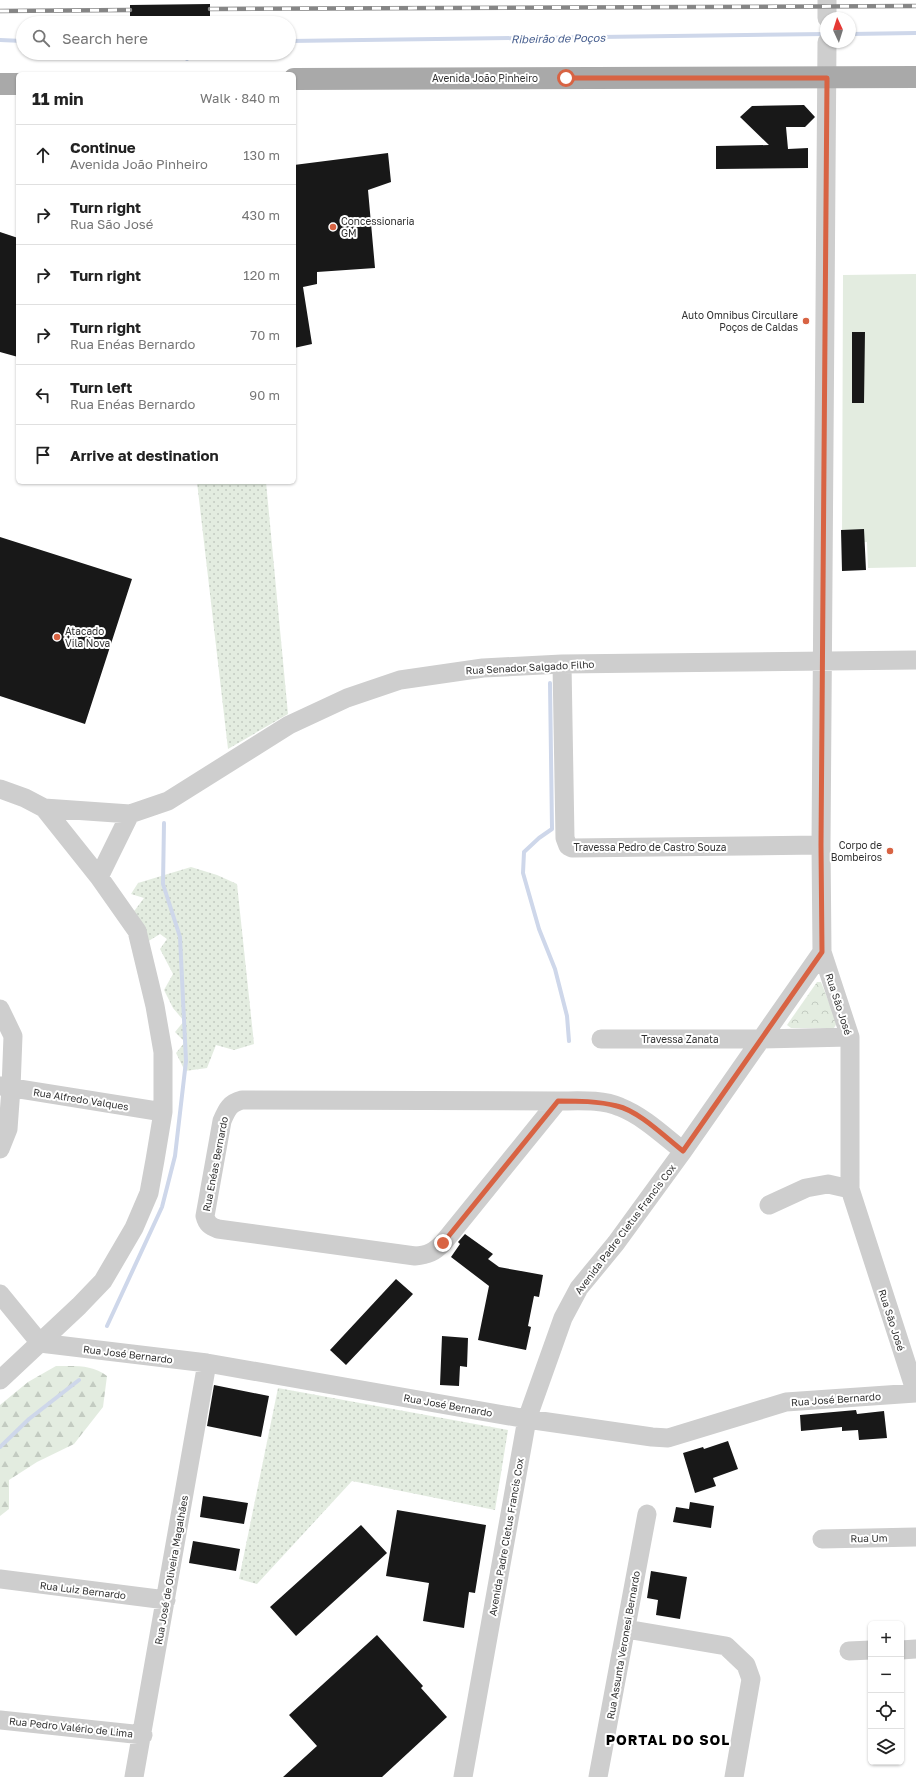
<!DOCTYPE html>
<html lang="en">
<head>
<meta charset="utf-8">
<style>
  :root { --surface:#fff; --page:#f2f2f2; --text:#222; --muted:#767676; --line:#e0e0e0 }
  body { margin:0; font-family:"Golos Text",sans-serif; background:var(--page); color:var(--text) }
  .controls { position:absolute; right:12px; bottom:12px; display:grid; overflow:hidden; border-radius:6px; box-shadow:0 1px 3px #0004 }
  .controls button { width:36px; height:36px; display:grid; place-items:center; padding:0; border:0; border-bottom:1px solid var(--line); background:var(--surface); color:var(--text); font:20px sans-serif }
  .compass { position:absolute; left:820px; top:12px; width:36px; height:36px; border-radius:50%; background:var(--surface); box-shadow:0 1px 3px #0004; rotate:356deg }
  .stop { position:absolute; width:12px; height:12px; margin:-9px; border:3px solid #d86343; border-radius:50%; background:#fff }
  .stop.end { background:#d86343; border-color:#fff; box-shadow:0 1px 4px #0008 }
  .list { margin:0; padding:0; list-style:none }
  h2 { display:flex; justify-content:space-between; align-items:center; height:52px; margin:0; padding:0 16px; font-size:17px }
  h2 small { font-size:13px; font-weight:400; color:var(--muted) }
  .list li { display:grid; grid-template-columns:26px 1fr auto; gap:12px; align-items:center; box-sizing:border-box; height:60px; padding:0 16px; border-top:1px solid var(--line) }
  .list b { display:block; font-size:15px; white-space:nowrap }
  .list p { margin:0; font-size:13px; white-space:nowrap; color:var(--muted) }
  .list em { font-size:13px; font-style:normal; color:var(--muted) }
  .icon { flex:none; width:22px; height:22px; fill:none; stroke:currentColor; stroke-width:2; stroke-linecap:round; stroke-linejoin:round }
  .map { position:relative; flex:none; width:916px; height:1777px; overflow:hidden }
  .search { position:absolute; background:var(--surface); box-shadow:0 1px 3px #0004; left:16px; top:16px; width:280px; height:44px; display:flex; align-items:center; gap:10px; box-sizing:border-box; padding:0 14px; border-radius:22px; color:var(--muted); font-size:15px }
  .panel { position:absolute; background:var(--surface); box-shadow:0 1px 3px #0004; left:16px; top:72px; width:280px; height:412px; border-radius:6px }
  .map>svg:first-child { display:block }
</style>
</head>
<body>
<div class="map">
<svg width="916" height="1777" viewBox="0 0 916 1777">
  <defs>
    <pattern id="grass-dots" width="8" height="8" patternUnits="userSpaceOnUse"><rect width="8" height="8" fill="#e3ece0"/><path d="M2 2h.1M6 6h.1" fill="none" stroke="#c3cbc1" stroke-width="1.8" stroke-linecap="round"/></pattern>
    <pattern id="forest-firs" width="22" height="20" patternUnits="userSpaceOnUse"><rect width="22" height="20" fill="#e3ece0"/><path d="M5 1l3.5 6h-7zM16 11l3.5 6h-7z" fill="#c3cbc1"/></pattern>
    <pattern id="park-crowns" width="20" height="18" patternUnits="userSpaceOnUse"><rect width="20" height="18" fill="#e3ece0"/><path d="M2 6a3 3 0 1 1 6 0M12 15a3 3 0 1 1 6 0" fill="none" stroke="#c3cbc1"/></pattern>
  </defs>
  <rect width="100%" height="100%" fill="#fff"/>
  <path fill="url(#grass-dots)" d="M197,482H266L288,714L228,749Z
    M191,867L217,875L237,884L254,1044L234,1050L216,1045L207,1068L185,1071L176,1053L185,1042L175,1032L184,1021L173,1008L164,990L173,974L160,949L167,939L160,934L147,942L132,914L144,898L131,894L138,883Z
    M278,1388L508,1430L495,1510L352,1481L257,1584L239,1579Z"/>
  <path fill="url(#forest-firs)" d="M56,1366C74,1366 92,1364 107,1376L103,1407L74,1444L37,1462L9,1480V1509L0,1516V1405L28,1382Z"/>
  <path fill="url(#park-crowns)" d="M817,982H821L837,1023L834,1028H791L787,1025Z"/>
  <path fill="#e3ece0" d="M916,274V567L868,568L867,542L842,544L843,275Z"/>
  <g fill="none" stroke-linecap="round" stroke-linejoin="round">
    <path stroke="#ced7ea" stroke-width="4" d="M850,34L916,33
      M0,40L23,41
      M289,41L826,34
      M181,53L187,59
      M550,683L552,829L539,838L524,852L523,873L539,929L555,969L567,1016L569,1041
      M107,1326L162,1207L175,1156L186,1061L180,937L163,884L164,823
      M0,1447L29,1419L79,1380"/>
  </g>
  <path fill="#181818" d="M210,4V23H130V5Z
    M804,105L815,117L805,127H786L788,149L808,148V168L716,169V146L769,145L740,117L752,106Z
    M388,153L391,182L368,190L375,268L317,272V284L303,287L312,344L294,348V165Z
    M0,232L18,238V357L0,352Z
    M852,332H865L864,403H852Z
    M864,529L866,570L842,571L841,530Z
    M0,537L132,579L85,724L0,696Z
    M465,1234L493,1254L488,1259L499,1267L543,1275L539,1297L534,1296L528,1326L531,1327L526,1350L478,1340L489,1286L451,1257L460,1244L458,1242Z
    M396,1279L413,1294L346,1365L330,1350Z
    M442,1336L468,1338L467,1367L460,1366L459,1386L440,1385Z
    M214,1385L269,1396L261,1437L207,1426Z
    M856,1410L857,1414L884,1411L887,1438L859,1440L858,1430L842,1431V1427L801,1431L800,1415Z
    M728,1441L738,1469L713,1478L716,1486L695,1493L683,1453L703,1447L704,1449Z
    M203,1496L248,1503L244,1524L200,1517Z
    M690,1502L714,1506L711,1528L673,1522L676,1507L689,1509Z
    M397,1510L486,1525L475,1593L469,1592L464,1628L423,1621L429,1583L386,1576Z
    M361,1525L387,1553L296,1636L270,1607Z
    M193,1541L240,1549L236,1571L189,1563Z
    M651,1571L687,1577L680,1619L656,1615L658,1600L647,1598Z
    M377,1635L423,1686L421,1688L447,1717L382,1777H283L317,1746L289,1715Z"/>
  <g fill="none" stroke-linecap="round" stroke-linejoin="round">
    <path stroke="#cecece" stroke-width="19" d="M827,0V18
      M827,42L821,845L822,952L850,1037V1189L916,1393
      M562,664L565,838L568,846L572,848L821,845
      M0,789L25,798L44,808L99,877L137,931L155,1006L163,1052V1112L155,1160L149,1193L134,1228L103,1281L79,1306L0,1380
      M44,808L130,814L99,877
      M130,814L168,801L289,725L347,698L400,680L483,668L562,664L916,660
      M0,1009L13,1036L11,1088L8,1129L0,1149
      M601,1039H760L850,1037
      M0,1086L163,1112
      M558,1101L443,1243C434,1252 428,1255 415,1256L218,1229C210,1226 207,1224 205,1216L222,1121C227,1109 230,1103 242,1100L558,1101C578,1101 602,1099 620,1107C643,1116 663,1135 683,1151
      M769,1205L806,1188L828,1184L850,1189
      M0,1294L40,1343L207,1363L527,1419L652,1437L668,1438L786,1402L916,1393
      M822,1539L916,1537
      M0,1579L166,1600
      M626,1629L726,1646L746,1665L751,1679L734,1777
      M901,1650L916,1649
      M849,1651L871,1650
      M0,1720L143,1735
      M134,1777L207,1363
      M463,1777L527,1419L563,1318L579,1288L616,1243L683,1151L822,952
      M598,1777L647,1514"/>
    <path stroke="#a9a9a9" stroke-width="22" d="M294,79L916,77
      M0,84H18"/>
    <g stroke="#868686" stroke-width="4.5">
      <path id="rail" d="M210,9L916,6
        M0,11L130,10"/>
    </g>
    <use href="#rail" stroke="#fff" stroke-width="3" stroke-dasharray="9" stroke-linecap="butt"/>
  </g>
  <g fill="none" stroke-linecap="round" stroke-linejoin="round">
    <path stroke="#d86343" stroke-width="5" d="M443,1243L558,1101C578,1101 598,1101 617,1106C639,1111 665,1137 683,1151L822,952L821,845L827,78H566"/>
  </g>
  <g fill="#d86343" stroke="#fff" stroke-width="1.5">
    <circle cx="333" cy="227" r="4"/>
    <circle cx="806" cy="321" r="4"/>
    <circle cx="57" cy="637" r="4"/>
    <circle cx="890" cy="851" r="4"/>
  </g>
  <g text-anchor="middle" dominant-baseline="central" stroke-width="4" stroke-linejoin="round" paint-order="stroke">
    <g font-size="10" fill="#313131" stroke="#fff">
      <text x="485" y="78">Avenida João Pinheiro</text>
      <text transform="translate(530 667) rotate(-3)">Rua Senador Salgado Filho</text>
      <text x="650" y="847">Travessa Pedro de Castro Souza</text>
      <text transform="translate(839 1004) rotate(72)">Rua São José</text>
      <text x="680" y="1039">Travessa Zanata</text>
      <text transform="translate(81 1099) rotate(9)">Rua Alfredo Valques</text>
      <text transform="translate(215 1164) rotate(-79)">Rua Enéas Bernardo</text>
      <text transform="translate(625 1229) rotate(-53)">Avenida Padre Cletus Francis Cox</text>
      <text transform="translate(892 1320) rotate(72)">Rua São José</text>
      <text transform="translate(128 1354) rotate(7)">Rua José Bernardo</text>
      <text transform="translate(836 1399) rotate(-4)">Rua José Bernardo</text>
      <text transform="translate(448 1405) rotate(10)">Rua José Bernardo</text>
      <text transform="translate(506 1537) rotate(-80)">Avenida Padre Cletus Francis Cox</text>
      <text transform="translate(869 1538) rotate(-1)">Rua Um</text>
      <text transform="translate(171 1570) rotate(-80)">Rua José de Oliveira Magalhães</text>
      <text transform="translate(83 1590) rotate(7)">Rua Luiz Bernardo</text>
      <text transform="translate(623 1645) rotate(-80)">Rua Assunta Veronesi Bernardo</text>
      <text transform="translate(71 1727) rotate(6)">Rua Pedro Valério de Lima</text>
    </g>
    <g font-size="10" fill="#313131" stroke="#fff" text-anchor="start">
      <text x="341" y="221">Concessionaria<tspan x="341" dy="12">GM</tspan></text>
      <text x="798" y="315" text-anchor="end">Auto Omnibus Circullare<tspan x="798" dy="12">Poços de Caldas</tspan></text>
      <text x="65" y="631">Atacado<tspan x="65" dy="12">Vila Nova</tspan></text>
      <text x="882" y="845" text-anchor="end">Corpo de<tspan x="882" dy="12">Bombeiros</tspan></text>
    </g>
    <g font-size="11" font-style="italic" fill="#445c8d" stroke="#fff">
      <text transform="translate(558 38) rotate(-1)">Ribeirão de Poços</text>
    </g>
    <g font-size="14" font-weight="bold" letter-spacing="1" fill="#000" stroke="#fff">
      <text x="668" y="1739">PORTAL DO SOL</text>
    </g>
  </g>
</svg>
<div class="controls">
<button>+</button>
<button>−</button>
<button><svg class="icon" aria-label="locate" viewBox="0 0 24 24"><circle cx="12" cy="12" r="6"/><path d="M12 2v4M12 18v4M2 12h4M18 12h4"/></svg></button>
<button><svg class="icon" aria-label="layers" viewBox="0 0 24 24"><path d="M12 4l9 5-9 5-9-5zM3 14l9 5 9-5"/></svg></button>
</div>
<svg class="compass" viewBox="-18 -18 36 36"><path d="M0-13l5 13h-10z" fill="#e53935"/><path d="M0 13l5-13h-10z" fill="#767676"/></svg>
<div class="stop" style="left:566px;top:78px"></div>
<div class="stop end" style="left:443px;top:1243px"></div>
<div class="search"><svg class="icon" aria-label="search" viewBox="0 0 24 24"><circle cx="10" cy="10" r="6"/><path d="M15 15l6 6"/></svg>Search here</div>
<section class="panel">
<h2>11 min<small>Walk · 840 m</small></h2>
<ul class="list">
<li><svg class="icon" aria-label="ahead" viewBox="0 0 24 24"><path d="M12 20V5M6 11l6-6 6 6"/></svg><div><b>Continue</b><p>Avenida João Pinheiro</p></div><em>130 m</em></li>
<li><svg class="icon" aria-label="right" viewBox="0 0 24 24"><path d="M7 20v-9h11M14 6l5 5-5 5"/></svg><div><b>Turn right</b><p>Rua São José</p></div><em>430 m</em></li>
<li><svg class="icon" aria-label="right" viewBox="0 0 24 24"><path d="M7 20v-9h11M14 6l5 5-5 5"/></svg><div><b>Turn right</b></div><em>120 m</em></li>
<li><svg class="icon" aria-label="right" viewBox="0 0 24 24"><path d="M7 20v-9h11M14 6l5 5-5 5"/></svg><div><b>Turn right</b><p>Rua Enéas Bernardo</p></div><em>70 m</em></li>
<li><svg class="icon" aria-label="left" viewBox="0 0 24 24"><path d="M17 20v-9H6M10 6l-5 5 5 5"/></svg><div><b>Turn left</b><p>Rua Enéas Bernardo</p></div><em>90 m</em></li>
<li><svg class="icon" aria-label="arrive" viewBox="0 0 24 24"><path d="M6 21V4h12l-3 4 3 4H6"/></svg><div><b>Arrive at destination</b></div></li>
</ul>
</section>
</div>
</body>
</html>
